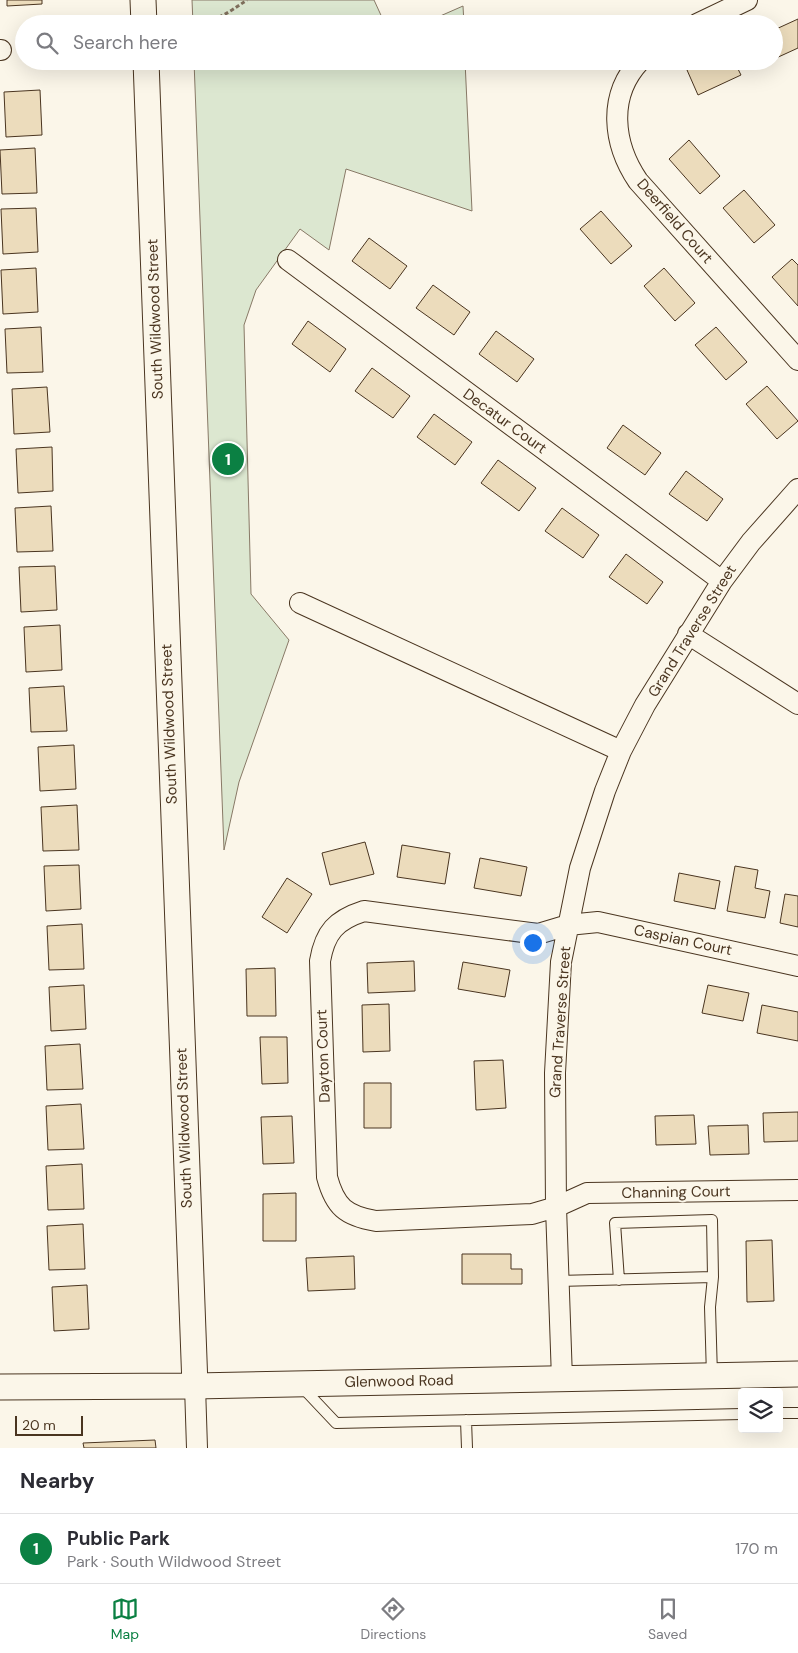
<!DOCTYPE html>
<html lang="en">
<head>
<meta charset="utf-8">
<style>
  :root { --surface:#fff; --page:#f7f7f7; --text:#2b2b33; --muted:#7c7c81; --line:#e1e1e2; --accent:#0b8043 }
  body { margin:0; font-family:"DM Sans",sans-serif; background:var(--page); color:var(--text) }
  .controls { position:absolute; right:15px; bottom:15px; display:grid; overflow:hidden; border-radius:5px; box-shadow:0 5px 20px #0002 }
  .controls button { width:45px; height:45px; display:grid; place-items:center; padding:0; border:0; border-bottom:1px solid var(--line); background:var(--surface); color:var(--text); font:25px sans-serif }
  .scale { position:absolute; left:15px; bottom:12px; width:68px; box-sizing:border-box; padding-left:5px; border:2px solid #4a3520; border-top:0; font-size:14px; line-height:18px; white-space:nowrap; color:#4a3520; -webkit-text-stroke:4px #fbf6e9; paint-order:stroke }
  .you { position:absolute; left:532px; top:942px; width:18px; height:18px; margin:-12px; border:4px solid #fff; border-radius:50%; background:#1a73e8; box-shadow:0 0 0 8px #1a73e833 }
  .badge { display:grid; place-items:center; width:32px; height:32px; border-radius:50%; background:var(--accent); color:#fff; font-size:16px; font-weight:700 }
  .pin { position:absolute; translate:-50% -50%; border:2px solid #fff; box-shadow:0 1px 5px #0006 }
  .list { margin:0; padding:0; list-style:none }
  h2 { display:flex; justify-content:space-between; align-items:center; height:65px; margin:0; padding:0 20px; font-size:21px }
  h2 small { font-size:16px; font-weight:400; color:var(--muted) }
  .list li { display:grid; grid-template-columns:32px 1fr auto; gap:15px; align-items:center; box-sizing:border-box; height:70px; padding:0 20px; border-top:1px solid var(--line) }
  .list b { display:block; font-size:19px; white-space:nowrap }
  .list p { margin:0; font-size:16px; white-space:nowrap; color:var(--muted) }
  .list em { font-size:16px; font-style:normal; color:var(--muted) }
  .icon { flex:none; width:28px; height:28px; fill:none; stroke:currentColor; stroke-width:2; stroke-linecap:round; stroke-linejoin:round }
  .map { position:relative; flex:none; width:798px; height:1448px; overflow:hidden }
  .search { position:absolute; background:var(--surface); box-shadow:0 5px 20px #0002; left:15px; right:15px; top:15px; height:55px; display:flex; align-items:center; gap:12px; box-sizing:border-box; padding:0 18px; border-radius:28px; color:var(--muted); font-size:19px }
  .sheet { height:135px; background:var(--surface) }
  nav { display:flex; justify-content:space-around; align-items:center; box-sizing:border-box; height:70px; border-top:1px solid var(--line); background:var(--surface); font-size:14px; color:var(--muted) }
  nav a { display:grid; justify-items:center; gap:2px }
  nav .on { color:var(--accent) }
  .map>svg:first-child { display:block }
</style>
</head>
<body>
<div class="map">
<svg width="798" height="1448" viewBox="0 0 798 1448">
  <rect width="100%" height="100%" fill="#fbf6e9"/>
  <path fill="#dce7d0" stroke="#887966" d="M192,0H374L385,24H193Z
    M463,6L464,24H422Z
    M194,61H465L472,211L346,169L329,250L300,229L256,290L244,325L251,594L289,640L239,782L224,850Z"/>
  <path fill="#ecdcbc" stroke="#4a3520" d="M7,0H42V4L7,6Z
    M798,19V48L774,59V30Z
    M706,61H734L741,75L698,95L687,70Z
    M40,90L42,135L6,137L4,92Z
    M689,140L720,176L700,194L669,159Z
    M35,148L37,193L2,194L0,150Z
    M744,190L775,225L754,243L723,208Z
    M36,208L38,252L3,254L1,209Z
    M601,211L632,246L611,264L580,229Z
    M369,238L407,266L390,289L352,261Z
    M792,259L798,265V306L772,277Z
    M36,268L38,312L3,314L1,270Z
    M664,268L695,303L675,321L644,286Z
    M433,285L470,312L454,335L416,308Z
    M308,321L346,349L330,372L292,344Z
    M41,327L43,372L7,373L5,329Z
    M716,327L747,362L726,380L695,345Z
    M496,331L534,359L517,382L479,354Z
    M372,368L410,396L393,418L355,391Z
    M767,386L798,421L777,439L746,404Z
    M47,387L50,432L14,434L12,389Z
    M434,414L472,442L455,465L417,437Z
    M623,425L661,453L645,475L607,448Z
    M52,447L53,491L18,493L16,449Z
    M498,460L536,488L519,511L481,483Z
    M686,471L723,499L707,521L669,494Z
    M51,506L53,551L17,552L15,508Z
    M562,508L599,535L583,558L545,531Z
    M626,554L663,582L647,604L609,577Z
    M55,566L57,610L21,612L19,567Z
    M60,625L62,670L26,672L24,627Z
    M64,686L67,731L31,732L29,688Z
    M74,745L76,789L40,791L38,747Z
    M77,805L79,850L43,851L41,807Z
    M365,842L374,874L330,885L322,853Z
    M402,845L450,853L445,884L397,877Z
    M480,858L527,867L521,896L474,888Z
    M79,865L81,909L46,911L44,866Z
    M735,866L758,870L755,888L770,891L765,918L727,911Z
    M679,873L720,881L715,909L674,901Z
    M287,878L312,894L287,933L262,917Z
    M785,894L798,896V927L780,923Z
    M82,924L84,969L49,970L47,926Z
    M414,961L415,991L368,993L367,963Z
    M463,962L510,970L505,997L458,989Z
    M275,968L276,1016H247L246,969Z
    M84,985L86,1029L51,1031L49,987Z
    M708,985L749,993L743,1021L702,1013Z
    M389,1004L390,1051L363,1052L362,1005Z
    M762,1005L798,1012V1041L757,1033Z
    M260,1037H287L288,1083L262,1084Z
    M80,1044L83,1089L47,1090L45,1046Z
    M503,1060L506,1108L476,1110L474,1061Z
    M364,1083H391V1128H364Z
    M81,1104L84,1149L48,1150L46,1106Z
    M798,1112V1141L764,1142L763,1113Z
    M694,1115L696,1144L656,1145L655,1116Z
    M292,1116L294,1163L263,1164L261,1117Z
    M748,1125L749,1154L710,1155L708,1126Z
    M82,1164L84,1209L48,1210L46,1166Z
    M296,1193V1241H263V1194Z
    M83,1224L85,1269L49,1270L47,1226Z
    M772,1240L774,1301L747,1302L746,1241Z
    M462,1254H511V1269H522V1284H462Z
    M354,1256L355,1289L308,1291L306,1258Z
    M87,1285L89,1329L54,1331L52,1287Z
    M155,1440L156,1448H84L83,1443Z"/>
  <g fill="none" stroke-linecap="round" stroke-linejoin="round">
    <g stroke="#4a3520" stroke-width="12">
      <path id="service" d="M619,1280L615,1223L712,1220L713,1277L710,1307L712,1376
        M558,1281L713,1277
        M302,1387L336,1423L742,1414
        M779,1413H798
        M466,1420L467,1448"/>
    </g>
    <g stroke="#4a3520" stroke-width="22">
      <path id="minor" d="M697,24L747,0
        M0,50H1
        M640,61C607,96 613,144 638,181L798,360
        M288,260L722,581
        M300,603L621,751
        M688,634L798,704
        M798,966L598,922L568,925L538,934L364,911C336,920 325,932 320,961L327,1177C335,1207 346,1216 376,1221L532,1214L556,1207L587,1193L798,1190
        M562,1379L556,1207L555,1073L561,962L580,868L605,791L621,751L645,705L722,581L751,542L798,489
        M195,1386L197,1448"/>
    </g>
    <g stroke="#4a3520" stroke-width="27">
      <path id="tertiary" d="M143,0L144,24
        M146,61L195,1386
        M0,1387L195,1386L798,1374"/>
    </g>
    <path stroke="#7f6f5c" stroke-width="3" stroke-dasharray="4 2.5" stroke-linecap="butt" d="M194,24C219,20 226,14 247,0"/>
    <use href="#service" stroke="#fbf6e9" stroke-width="10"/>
    <use href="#minor" stroke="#fbf6e9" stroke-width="20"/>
    <use href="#tertiary" stroke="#fbf6e9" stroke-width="25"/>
  </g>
  <g text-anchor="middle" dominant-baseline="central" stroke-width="4" stroke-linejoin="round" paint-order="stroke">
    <g font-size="15" fill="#4a3520" stroke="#fbf6e9">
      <text transform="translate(675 221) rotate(49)">Deerfield Court</text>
      <text transform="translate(155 319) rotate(-92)">South Wildwood Street</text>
      <text transform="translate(505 421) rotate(36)">Decatur Court</text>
      <text transform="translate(692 631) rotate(-58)">Grand Traverse Street</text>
      <text transform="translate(169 724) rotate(-92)">South Wildwood Street</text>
      <text transform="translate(683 940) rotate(12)">Caspian Court</text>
      <text transform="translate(560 1022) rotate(-86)">Grand Traverse Street</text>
      <text transform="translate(323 1056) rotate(-92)">Dayton Court</text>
      <text transform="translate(184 1128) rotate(-92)">South Wildwood Street</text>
      <text transform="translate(676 1192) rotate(-1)">Channing Court</text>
      <text transform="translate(399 1381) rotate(-1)">Glenwood Road</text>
    </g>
  </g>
</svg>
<div class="controls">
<button><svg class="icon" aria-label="layers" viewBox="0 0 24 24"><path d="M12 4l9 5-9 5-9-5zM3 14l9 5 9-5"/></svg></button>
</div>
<div class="scale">20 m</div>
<div class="you"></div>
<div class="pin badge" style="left:228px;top:459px">1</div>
<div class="search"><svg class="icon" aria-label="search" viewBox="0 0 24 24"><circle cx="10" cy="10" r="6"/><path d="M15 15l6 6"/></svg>Search here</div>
</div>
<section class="sheet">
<h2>Nearby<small></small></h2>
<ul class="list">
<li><span class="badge">1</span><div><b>Public Park</b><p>Park · South Wildwood Street</p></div><em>170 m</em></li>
</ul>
</section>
<nav>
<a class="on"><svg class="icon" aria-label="map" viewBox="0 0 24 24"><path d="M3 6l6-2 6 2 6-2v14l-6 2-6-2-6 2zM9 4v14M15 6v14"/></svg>Map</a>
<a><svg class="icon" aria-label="directions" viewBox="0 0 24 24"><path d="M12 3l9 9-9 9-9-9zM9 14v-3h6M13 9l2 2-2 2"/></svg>Directions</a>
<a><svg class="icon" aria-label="saved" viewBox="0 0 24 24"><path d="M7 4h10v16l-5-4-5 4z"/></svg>Saved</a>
</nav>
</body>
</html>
